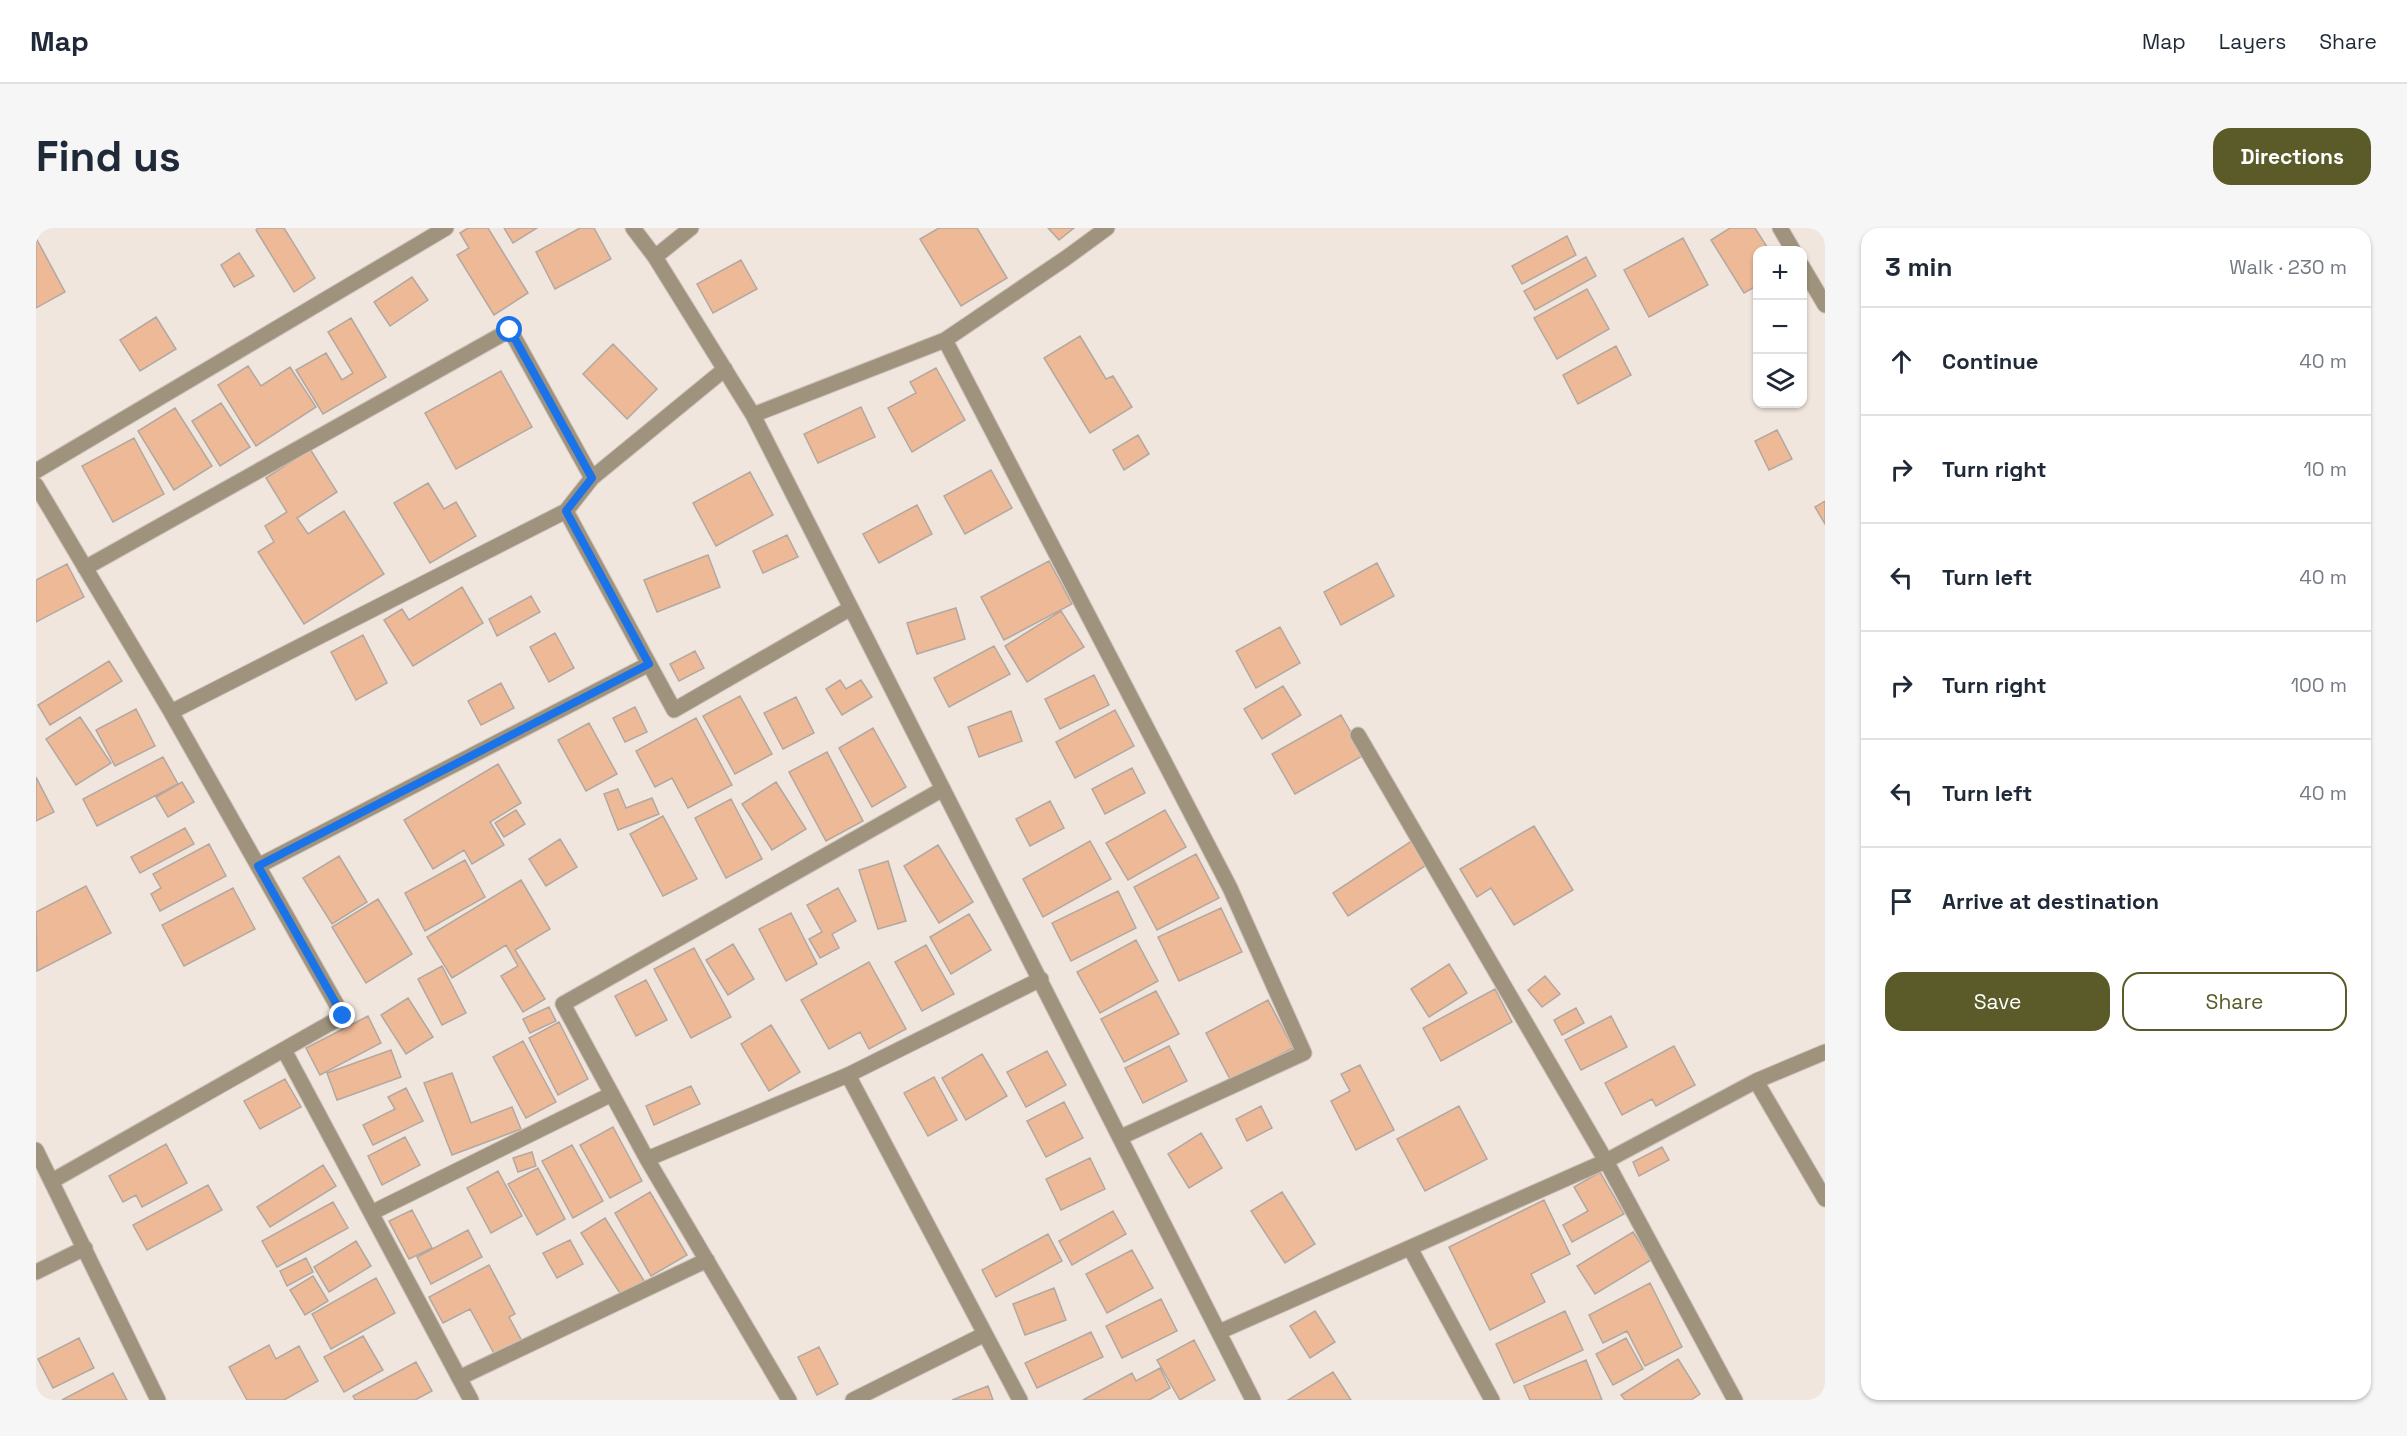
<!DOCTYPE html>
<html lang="en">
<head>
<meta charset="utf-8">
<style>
  :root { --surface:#fff; --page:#f6f6f7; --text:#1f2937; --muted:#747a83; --line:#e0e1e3; --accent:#5a5b28 }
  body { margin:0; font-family:"Space Grotesk",sans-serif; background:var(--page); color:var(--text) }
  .controls { position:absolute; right:18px; top:18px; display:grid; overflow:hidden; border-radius:12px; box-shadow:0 2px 4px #0004 }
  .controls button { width:54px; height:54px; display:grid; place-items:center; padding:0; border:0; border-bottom:2px solid var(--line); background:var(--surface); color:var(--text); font:30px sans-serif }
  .stop { position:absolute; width:18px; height:18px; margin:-14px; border:4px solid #1a73e8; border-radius:50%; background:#fff }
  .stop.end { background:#1a73e8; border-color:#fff; box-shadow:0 2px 6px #0008 }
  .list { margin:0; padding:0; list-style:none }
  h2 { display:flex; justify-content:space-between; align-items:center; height:78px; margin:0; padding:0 24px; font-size:26px }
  h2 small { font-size:20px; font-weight:400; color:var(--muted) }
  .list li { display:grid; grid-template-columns:39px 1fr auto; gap:18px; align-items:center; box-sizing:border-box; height:108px; padding:0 24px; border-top:2px solid var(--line) }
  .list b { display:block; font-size:22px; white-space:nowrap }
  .list em { font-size:20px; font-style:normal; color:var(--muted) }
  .actions { display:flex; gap:12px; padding:18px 24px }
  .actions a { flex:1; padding:14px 0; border:2px solid var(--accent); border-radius:18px; text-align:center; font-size:21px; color:var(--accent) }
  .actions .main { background:var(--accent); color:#fff }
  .icon { flex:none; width:33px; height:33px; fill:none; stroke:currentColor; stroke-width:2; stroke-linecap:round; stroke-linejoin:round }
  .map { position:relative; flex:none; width:1789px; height:1172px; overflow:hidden; border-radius:18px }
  header { display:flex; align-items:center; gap:36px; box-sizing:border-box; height:84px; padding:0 30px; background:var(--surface); border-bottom:2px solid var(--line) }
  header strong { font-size:28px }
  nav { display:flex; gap:33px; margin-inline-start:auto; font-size:21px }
  .intro { display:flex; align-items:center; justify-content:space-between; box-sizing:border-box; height:144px; padding:0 36px }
  h1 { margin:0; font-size:42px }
  .button { padding:15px 27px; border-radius:18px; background:var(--accent); color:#fff; font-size:21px; font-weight:700 }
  main { display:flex; gap:36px; padding:0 36px }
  aside { flex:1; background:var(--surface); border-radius:18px; box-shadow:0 2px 4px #0004 }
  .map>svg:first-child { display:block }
</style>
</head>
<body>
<header>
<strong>Map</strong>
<nav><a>Map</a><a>Layers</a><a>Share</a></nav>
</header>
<div class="intro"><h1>Find us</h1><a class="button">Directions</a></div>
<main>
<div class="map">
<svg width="1789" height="1172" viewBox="0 0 1789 1172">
  <rect width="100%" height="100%" fill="#f1e6dd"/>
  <path fill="#eeb996" stroke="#b3a8a1" stroke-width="1.5" d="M222,0H248L279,50L258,64L220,2Z
    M432,0H452L492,65L458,87L421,27L433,20L424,5Z
    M468,0H501L477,15Z
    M544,0H558L575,31L519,61L500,24Z
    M903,0H941L971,50L925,78L884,11Z
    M1012,0H1038L1023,12Z
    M1694,0H1719L1733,22H1722V57L1708,65L1675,12Z
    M1531,8L1540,27L1486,56L1476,38Z
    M0,10L29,64L0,80Z
    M1647,10L1672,57L1613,89L1588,42Z
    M203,25L218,48L198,59L185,37Z
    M1550,29L1560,48L1499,82L1488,63Z
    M705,32L721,61L677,85L661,56Z
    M376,49L392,72L354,98L338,74Z
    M1551,61L1573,101L1521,131L1498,90Z
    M120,89L140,121L104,143L84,112Z
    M315,90L350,149L287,186L260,142L290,125L306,152L317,145L292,104Z
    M1044,108L1070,151L1077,148L1096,179L1054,205L1008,130Z
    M577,116L621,161L591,191L547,146Z
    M1580,118L1595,147L1542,176L1527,147Z
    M212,138L225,158L254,139L280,179L220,218L182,157Z
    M900,140L929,192L876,224L852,180L880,165L874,154Z
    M465,143L496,199L420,241L389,185Z
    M185,175L214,219L184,238L156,193Z
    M825,179L839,209L782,235L768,206Z
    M139,180L176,238L138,262L102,203Z
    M1741,202L1756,231L1733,242L1719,213Z
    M1102,207L1113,226L1088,242L1077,222Z
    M98,210L128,266L77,294L46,238Z
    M274,221L301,264L261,290L272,306L308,283L348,346L268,396L222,324L238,314L229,298L251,284L230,250Z
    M955,242L976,280L929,306L908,268Z
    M714,244L737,287L680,318L657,275Z
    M392,255L408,281L420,274L440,308L394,335L358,275Z
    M1789,273V296L1779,279Z
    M881,277L896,306L843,335L827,306Z
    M751,307L762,329L727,345L717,323Z
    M672,327L684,359L621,384L608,352Z
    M1013,333L1036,376L968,412L945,369Z
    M1341,335L1358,368L1305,397L1288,364Z
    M31,336L48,369L0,394V352Z
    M426,359L447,395L377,438L348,392L366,381L373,392Z
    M495,368L504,384L461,408L453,391Z
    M920,380L929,411L881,426L871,395Z
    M1025,383L1048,419L991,454L969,418Z
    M1244,399L1264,435L1220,460L1200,423Z
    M519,405L538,440L513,454L494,419Z
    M327,407L351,455L320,472L295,424Z
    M958,418L974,446L913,479L898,450Z
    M659,423L668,440L643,453L634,436Z
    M73,433L86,453L14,497L2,477Z
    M1058,447L1073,477L1024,501L1009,471Z
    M804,452L810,461L825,452L836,469L806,487L790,461Z
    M465,455L478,480L445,497L432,473Z
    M1247,458L1265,487L1226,511L1208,481Z
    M704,468L736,526L699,546L667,488Z
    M760,469L778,505L747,521L728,485Z
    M599,479L611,504L589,514L577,490Z
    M100,481L119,518L79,538L60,502Z
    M1079,482L1098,518L1039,550L1020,514Z
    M975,483L986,513L943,529L932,499Z
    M1305,487L1328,527L1259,566L1236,526Z
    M44,489L75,535L40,557L10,511Z
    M660,490L696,557L652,580L636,550L619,559L600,523Z
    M553,495L581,546L550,563L522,512Z
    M837,500L870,559L836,579L803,520Z
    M791,524L827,593L790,613L753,544Z
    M127,529L142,556L61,598L47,571Z
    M462,536L485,575L454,594L468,617L436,636L428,622L397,641L368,592Z
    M1096,540L1109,565L1069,586L1056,561Z
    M0,549L18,584L0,593Z
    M146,554L158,574L132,589L120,569Z
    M740,554L770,601L736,622L706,576Z
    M582,561L590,580L616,570L623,586L582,602L568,566Z
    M695,571L726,631L690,650L659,590Z
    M1014,573L1028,600L994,618L980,591Z
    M480,582L489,596L468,609L459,595Z
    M1129,582L1150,619L1092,652L1070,615Z
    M627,588L661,651L627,668L594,606Z
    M1498,598L1537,662L1478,697L1455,660L1441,669L1424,641Z
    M149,600L158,616L104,645L95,629Z
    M524,611L541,639L510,658L493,631Z
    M1377,612L1392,636L1312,688L1297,665Z
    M1054,613L1075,651L1007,689L987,651Z
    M173,616L190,648L124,683L115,666L125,660L117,646Z
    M902,617L937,674L903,695L868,638Z
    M1160,626L1183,670L1121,702L1098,659Z
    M303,628L331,674L296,696L267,650Z
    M429,632L449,669L389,703L369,665Z
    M852,633L870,693L842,701L823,642Z
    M485,652L514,701L479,722L509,771L487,784L465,748L482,738L470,717L416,750L391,709Z
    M50,658L75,705L1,743L0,684Z
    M197,660L219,701L148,738L126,697Z
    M802,660L820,693L796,706L803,720L784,730L773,711L786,704L771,677Z
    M1082,663L1100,700L1035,733L1016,695Z
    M342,671L376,726L330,755L296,699Z
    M1185,680L1206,724L1143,753L1122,709Z
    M755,685L781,736L750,753L723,701Z
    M933,686L955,722L915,746L894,709Z
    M1100,712L1122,753L1064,785L1041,744Z
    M697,716L718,751L692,767L670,732Z
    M890,717L918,766L886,783L859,734Z
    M658,720L695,789L655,810L618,741Z
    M833,734L870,801L833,821L824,804L793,821L765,772Z
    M1413,736L1431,765L1393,789L1375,761Z
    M406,738L430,785L406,797L382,751Z
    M1509,748L1524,766L1506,779L1492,762Z
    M610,752L631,792L600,808L579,768Z
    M1459,761L1476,794L1405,833L1387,800Z
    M1120,763L1143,806L1088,834L1065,791Z
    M372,770L397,809L370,826L345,787Z
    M1232,772L1257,820L1195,853L1170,805Z
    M513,779L520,793L494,805L487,791Z
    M1540,780L1548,795L1526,807L1518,792Z
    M332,788L345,815L284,847L270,820Z
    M1575,788L1591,819L1545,842L1529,812Z
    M523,794L552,851L522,867L493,810Z
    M735,797L764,844L733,863L705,816Z
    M487,813L520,874L490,890L457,829Z
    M1133,818L1151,853L1107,875L1089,840Z
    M1638,818L1659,857L1620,878L1616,871L1586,887L1569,855Z
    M355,822L365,849L301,872L291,845Z
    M1011,823L1030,857L990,879L971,844Z
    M946,826L971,868L930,892L906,850Z
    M1324,837L1358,902L1320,922L1295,873L1314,863L1305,846Z
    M416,845L435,895L476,879L485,901L416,927L388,855Z
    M898,849L921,892L892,908L868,865Z
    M249,851L265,879L224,901L208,873Z
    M655,858L664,876L618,897L610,878Z
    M370,860L387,893L337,917L327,897L359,881L352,869Z
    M1028,874L1047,910L1010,929L991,893Z
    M1225,878L1236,900L1211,913L1200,891Z
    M1423,878L1451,931L1389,963L1361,911Z
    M577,899L606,953L574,970L544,917Z
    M1165,905L1186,940L1153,960L1132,926Z
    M369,909L384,937L346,957L332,928Z
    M130,916L151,955L106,979L100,967L87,974L73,948Z
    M536,917L567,973L537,990L506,933Z
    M1626,919L1633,932L1603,948L1597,934Z
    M496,924L500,938L482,944L477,930Z
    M1054,930L1069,961L1025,982L1010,951Z
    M287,937L300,958L234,999L221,979Z
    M502,940L529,991L501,1007L472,956Z
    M462,943L486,988L455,1005L431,960Z
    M1564,944L1588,986L1536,1014L1527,997L1552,983L1538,959Z
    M172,957L186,982L111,1022L97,997Z
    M614,964L651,1027L615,1048L579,985Z
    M1246,964L1279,1016L1249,1035L1215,983Z
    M1508,972L1534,1026L1495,1046L1509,1074L1454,1102L1413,1019Z
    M297,974L312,1000L241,1039L226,1013Z
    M376,982L396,1020L373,1031L353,993Z
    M1077,983L1090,1006L1036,1037L1023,1013Z
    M569,990L610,1056L587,1070L545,1005Z
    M432,1002L446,1029L395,1056L381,1029Z
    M1597,1004L1615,1032L1559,1066L1541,1038Z
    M1012,1006L1026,1033L960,1069L946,1042Z
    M534,1012L547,1036L521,1050L507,1025Z
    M320,1013L335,1038L293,1064L278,1039Z
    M1096,1022L1117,1060L1071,1085L1050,1046Z
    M270,1030L277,1044L251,1058L244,1043Z
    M453,1037L479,1086L473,1089L488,1117L461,1131L434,1081L407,1095L393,1069Z
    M277,1048L292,1073L269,1087L254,1062Z
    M340,1050L359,1085L295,1121L276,1086Z
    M1614,1055L1646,1119L1609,1138L1591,1103L1567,1115L1553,1087Z
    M1018,1060L1030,1092L989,1107L977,1076Z
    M1125,1071L1141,1103L1086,1130L1070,1098Z
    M1279,1083L1299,1114L1274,1130L1254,1098Z
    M1529,1083L1547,1122L1478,1155L1460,1116Z
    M1055,1104L1067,1129L1001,1160L989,1135Z
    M327,1108L347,1142L308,1164L288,1129Z
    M43,1110L58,1140L17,1160L2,1131Z
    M1590,1110L1607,1141L1577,1157L1560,1126Z
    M1158,1112L1179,1152L1144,1172L1121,1132Z
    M233,1117L240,1131L263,1118L282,1153L248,1172H211L193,1139Z
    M783,1119L802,1156L781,1167L762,1129Z
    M1642,1131L1664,1166L1655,1172H1589L1585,1167Z
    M1550,1132L1566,1172H1494L1488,1158Z
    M380,1134L396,1163L379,1172H319L317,1168Z
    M1124,1140L1134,1160L1113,1172H1047L1096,1145L1100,1153Z
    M1297,1144L1315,1172H1252Z
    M77,1145L91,1172H26Z
    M952,1158L957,1172H916Z"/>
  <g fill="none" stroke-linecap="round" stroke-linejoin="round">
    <g stroke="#ccc2ba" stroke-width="17">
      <path id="minor" d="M597,0L619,29L717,187L1217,1172
        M1744,0L1757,22
        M619,29L655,0
        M1766,38L1789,77
        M909,112L1194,660L1268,825L1085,909
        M717,187L909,112L1030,30L1071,0
        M0,243L410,0
        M0,257L135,484L530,283L638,482L815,380
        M530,283L556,250
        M49,340L474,102L556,250L689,141
        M1322,507L1570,933L1699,1172
        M222,638L613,436
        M248,822L435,1172
        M812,847L1005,751
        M1720,853L1789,971
        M0,922L122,1172
        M611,931L527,776L907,561
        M16,953L307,788L135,484
        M335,985L576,866
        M1374,1020L1456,1172
        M0,1044L49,1020
        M1183,1104L1570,933L1720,853L1789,824
        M423,1150L671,1032
        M753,1172L611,931L812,847L984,1172
        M817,1172L949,1106"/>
    </g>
    <use href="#minor" stroke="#9f937d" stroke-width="15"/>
  </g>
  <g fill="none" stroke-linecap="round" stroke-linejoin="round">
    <path stroke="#1a73e8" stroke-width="8" d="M307,788L222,638L613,436L530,283L556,250L474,102"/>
  </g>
</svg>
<div class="controls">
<button>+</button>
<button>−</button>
<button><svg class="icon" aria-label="layers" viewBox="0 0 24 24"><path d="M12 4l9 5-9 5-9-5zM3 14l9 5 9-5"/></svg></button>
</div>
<div class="stop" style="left:474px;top:102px"></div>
<div class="stop end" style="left:307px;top:788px"></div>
</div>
<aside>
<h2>3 min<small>Walk · 230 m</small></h2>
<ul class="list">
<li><svg class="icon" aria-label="ahead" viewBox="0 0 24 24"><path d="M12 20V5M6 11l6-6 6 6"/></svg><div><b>Continue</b></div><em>40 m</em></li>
<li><svg class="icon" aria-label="right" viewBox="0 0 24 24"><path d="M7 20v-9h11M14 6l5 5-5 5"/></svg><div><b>Turn right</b></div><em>10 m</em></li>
<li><svg class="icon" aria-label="left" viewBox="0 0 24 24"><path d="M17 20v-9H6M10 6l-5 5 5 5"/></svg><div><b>Turn left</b></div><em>40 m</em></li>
<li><svg class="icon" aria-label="right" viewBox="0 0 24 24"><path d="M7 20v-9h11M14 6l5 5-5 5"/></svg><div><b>Turn right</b></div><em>100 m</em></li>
<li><svg class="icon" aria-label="left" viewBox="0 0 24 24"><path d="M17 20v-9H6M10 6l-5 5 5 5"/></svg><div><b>Turn left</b></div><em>40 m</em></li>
<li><svg class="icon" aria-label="arrive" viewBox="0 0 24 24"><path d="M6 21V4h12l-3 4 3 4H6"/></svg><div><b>Arrive at destination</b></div></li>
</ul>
<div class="actions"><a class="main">Save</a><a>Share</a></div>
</aside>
</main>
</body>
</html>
